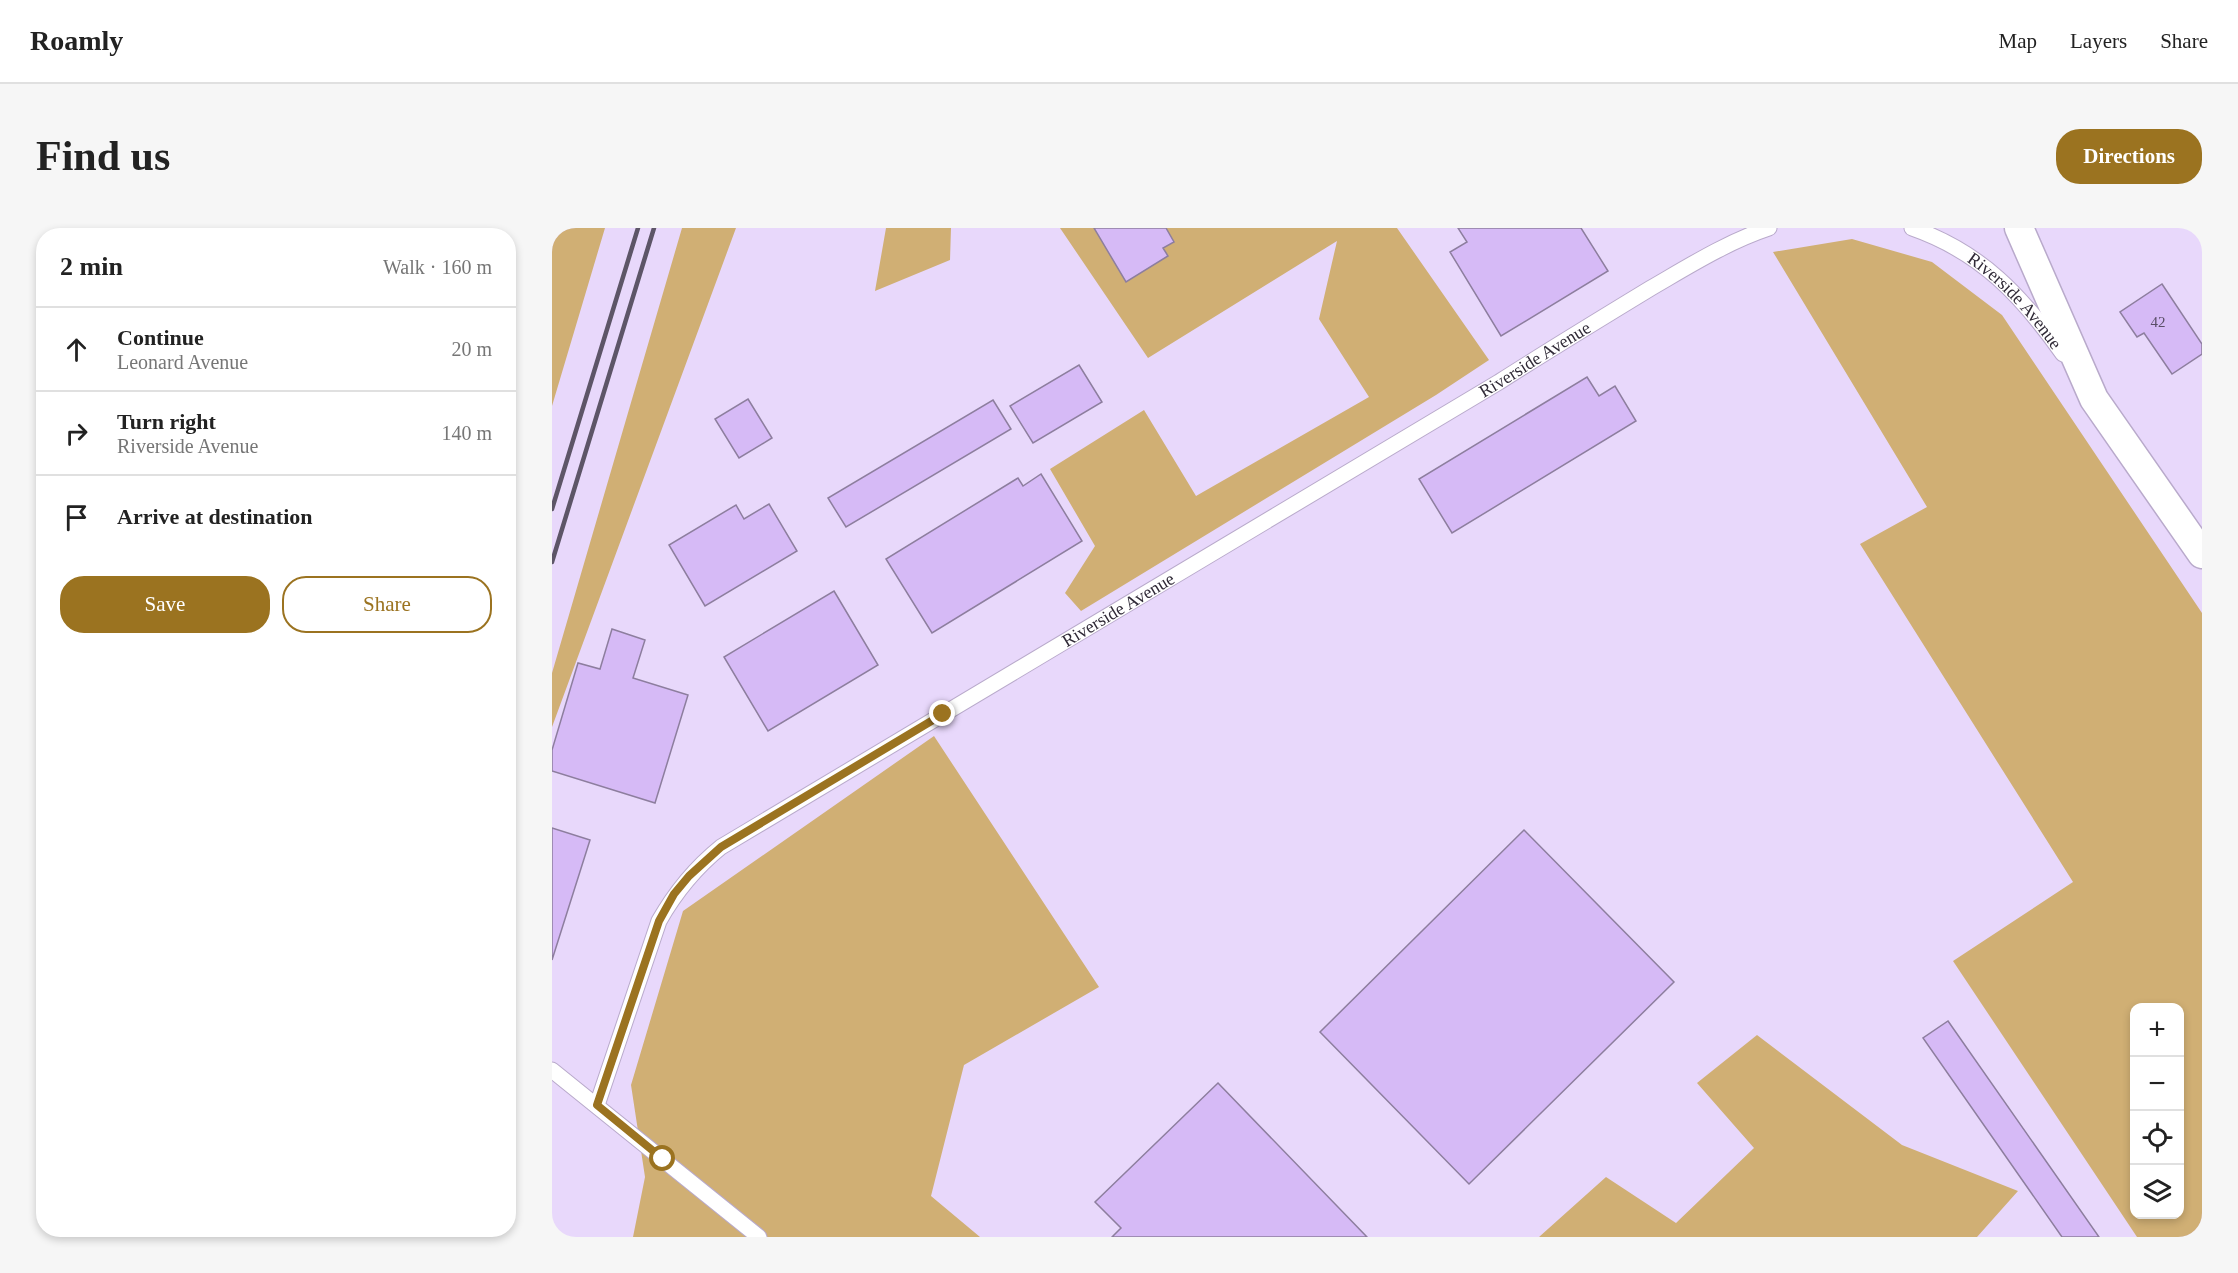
<!DOCTYPE html>
<html lang="en">
<head>
<meta charset="utf-8">
<style>
  :root { --surface:#fff; --page:#f6f6f6; --text:#222; --muted:#767676; --line:#e0e0e0; --accent:#9b7320 }
  body { margin:0; font-family:"Times New Roman",serif; background:var(--page); color:var(--text) }
  .controls { position:absolute; right:18px; bottom:18px; display:grid; overflow:hidden; border-radius:12px; box-shadow:0 3px 9px #0003 }
  .controls button { width:54px; height:54px; display:grid; place-items:center; padding:0; border:0; border-bottom:2px solid var(--line); background:var(--surface); color:var(--text); font:30px sans-serif }
  .stop { position:absolute; width:18px; height:18px; margin:-14px; border:4px solid #9b7320; border-radius:50%; background:#fff }
  .stop.end { background:#9b7320; border-color:#fff; box-shadow:0 2px 6px #0008 }
  .list { margin:0; padding:0; list-style:none }
  h2 { display:flex; justify-content:space-between; align-items:center; height:78px; margin:0; padding:0 24px; font-size:26px }
  h2 small { font-size:20px; font-weight:400; color:var(--muted) }
  .list li { display:grid; grid-template-columns:39px 1fr auto; gap:18px; align-items:center; box-sizing:border-box; height:84px; padding:0 24px; border-top:2px solid var(--line) }
  .list b { display:block; font-size:22px; white-space:nowrap }
  .list p { margin:0; font-size:20px; white-space:nowrap; color:var(--muted) }
  .list em { font-size:20px; font-style:normal; color:var(--muted) }
  .actions { display:flex; gap:12px; padding:18px 24px }
  .actions a { flex:1; padding:14px 0; border:2px solid var(--accent); border-radius:24px; text-align:center; font-size:21px; color:var(--accent) }
  .actions .main { background:var(--accent); color:#fff }
  .icon { flex:none; width:33px; height:33px; fill:none; stroke:currentColor; stroke-width:2; stroke-linecap:round; stroke-linejoin:round }
  .map { position:relative; flex:none; width:1650px; height:1009px; overflow:hidden; border-radius:24px }
  header { display:flex; align-items:center; gap:36px; box-sizing:border-box; height:84px; padding:0 30px; background:var(--surface); border-bottom:2px solid var(--line) }
  header strong { font-size:28px }
  nav { display:flex; gap:33px; margin-inline-start:auto; font-size:21px }
  .intro { display:flex; align-items:center; justify-content:space-between; box-sizing:border-box; height:144px; padding:0 36px }
  h1 { margin:0; font-size:42px }
  .button { padding:15px 27px; border-radius:24px; background:var(--accent); color:#fff; font-size:21px; font-weight:700 }
  main { display:flex; gap:36px; padding:0 36px }
  aside { flex:1; background:var(--surface); border-radius:24px; box-shadow:0 3px 9px #0003 }
  .map>svg:first-child { display:block }
</style>
</head>
<body>
<header>
<strong>Roamly</strong>
<nav><a>Map</a><a>Layers</a><a>Share</a></nav>
</header>
<div class="intro"><h1>Find us</h1><a class="button">Directions</a></div>
<main>
<aside>
<h2>2 min<small>Walk · 160 m</small></h2>
<ul class="list">
<li><svg class="icon" aria-label="ahead" viewBox="0 0 24 24"><path d="M12 20V5M6 11l6-6 6 6"/></svg><div><b>Continue</b><p>Leonard Avenue</p></div><em>20 m</em></li>
<li><svg class="icon" aria-label="right" viewBox="0 0 24 24"><path d="M7 20v-9h11M14 6l5 5-5 5"/></svg><div><b>Turn right</b><p>Riverside Avenue</p></div><em>140 m</em></li>
<li><svg class="icon" aria-label="arrive" viewBox="0 0 24 24"><path d="M6 21V4h12l-3 4 3 4H6"/></svg><div><b>Arrive at destination</b></div></li>
</ul>
<div class="actions"><a class="main">Save</a><a>Share</a></div>
</aside>
<div class="map">
<svg width="1650" height="1009" viewBox="0 0 1650 1009">
  <rect width="100%" height="100%" fill="#e8d8fb"/>
  <path fill="#d0af74" fill-rule="evenodd" d="M0,0H53L0,178Z
    M130,0H184L0,499V445Z
    M334,0H399L398,32L323,63Z
    M508,0H845L937,132L884,167L529,383L513,365L543,318L498,241L592,182L644,268L817,169L767,91L785,13L596,130Z
    M1300,11L1380,34L1450,87L1650,385V1009H1585L1401,733L1521,654L1308,316L1375,279L1221,24ZM1582,780H1628V986H1582Z
    M382,508L547,759L412,837L379,968L428,1009H81L93,949L79,857L131,683Z
    M1205,807L1350,917L1466,963L1425,1009H987L1054,949L1124,995L1202,920L1145,855Z"/>
  <path fill="#d6baf6" stroke="#8d7e9e" stroke-width="1.5" d="M542,0H614L622,14L611,20L616,28L574,54Z
    M906,0H1029L1056,43L949,108L898,24L915,14Z
    M1610,56L1650,116V126L1620,146L1592,105L1585,109L1568,84Z
    M527,137L550,174L481,215L458,178Z
    M1035,149L1047,168L1063,158L1084,193L900,305L867,251Z
    M196,171L220,210L187,230L163,191Z
    M441,172L459,201L294,299L276,270Z
    M489,246L530,313L380,405L334,331L466,250L471,258Z
    M217,276L245,323L153,378L117,317L184,277L192,291Z
    M282,363L326,437L216,503L172,429Z
    M60,401L93,412L81,450L136,467L103,575L0,543V522L26,435L48,441Z
    M0,600L38,612L0,732Z
    M972,602L1122,754L917,956L768,804Z
    M1396,793L1547,1009H1510L1371,810Z
    M666,855L815,1009H560L569,1000L543,974Z"/>
  <g fill="none" stroke-linecap="round" stroke-linejoin="round">
    <g stroke="#b9aacb" stroke-width="17">
      <g id="service">
        <path id="s1" d="M1360,0C1429,24 1470,68 1511,126"/>
        <path d="M0,842L207,1009"/>
        <path id="s2" d="M45,877L107,693C124,663 143,640 169,619L947,154C997,122 1048,91 1099,60C1137,38 1175,14 1217,0"/>
      </g>
    </g>
    <g stroke="#b9aacb" stroke-width="31">
      <path id="minor" d="M1467,0L1542,171L1650,326"/>
    </g>
    <use href="#service" stroke="#fff" stroke-width="15"/>
    <use href="#minor" stroke="#fff" stroke-width="28"/>
    <path stroke="#5d5567" stroke-width="4.5" d="M0,281L86,0
      M0,334L102,0"/>
  </g>
  <g fill="none" stroke-linecap="round" stroke-linejoin="round">
    <path stroke="#9b7320" stroke-width="8" d="M111,931L45,877L107,693L122,666L137,648L169,619L391,486"/>
  </g>
  <g text-anchor="middle" dominant-baseline="central" stroke-width="4.5" stroke-linejoin="round" paint-order="stroke">
    <g font-size="15" fill="#5a4e67">
      <text x="1606" y="94">42</text>
    </g>
    <g font-size="18" fill="#302a37" stroke="#fff">
      <text stroke="none"><textPath href="#s1" startOffset="128">Riverside Avenue</textPath></text>
      <text stroke="none"><textPath href="#s2" startOffset="1240">Riverside Avenue</textPath></text>
      <text stroke="none"><textPath href="#s2" startOffset="754">Riverside Avenue</textPath></text>
    </g>
  </g>
</svg>
<div class="controls">
<button>+</button>
<button>−</button>
<button><svg class="icon" aria-label="locate" viewBox="0 0 24 24"><circle cx="12" cy="12" r="6"/><path d="M12 2v4M12 18v4M2 12h4M18 12h4"/></svg></button>
<button><svg class="icon" aria-label="layers" viewBox="0 0 24 24"><path d="M12 4l9 5-9 5-9-5zM3 14l9 5 9-5"/></svg></button>
</div>
<div class="stop" style="left:111px;top:931px"></div>
<div class="stop end" style="left:391px;top:486px"></div>
</div>
</main>
</body>
</html>
